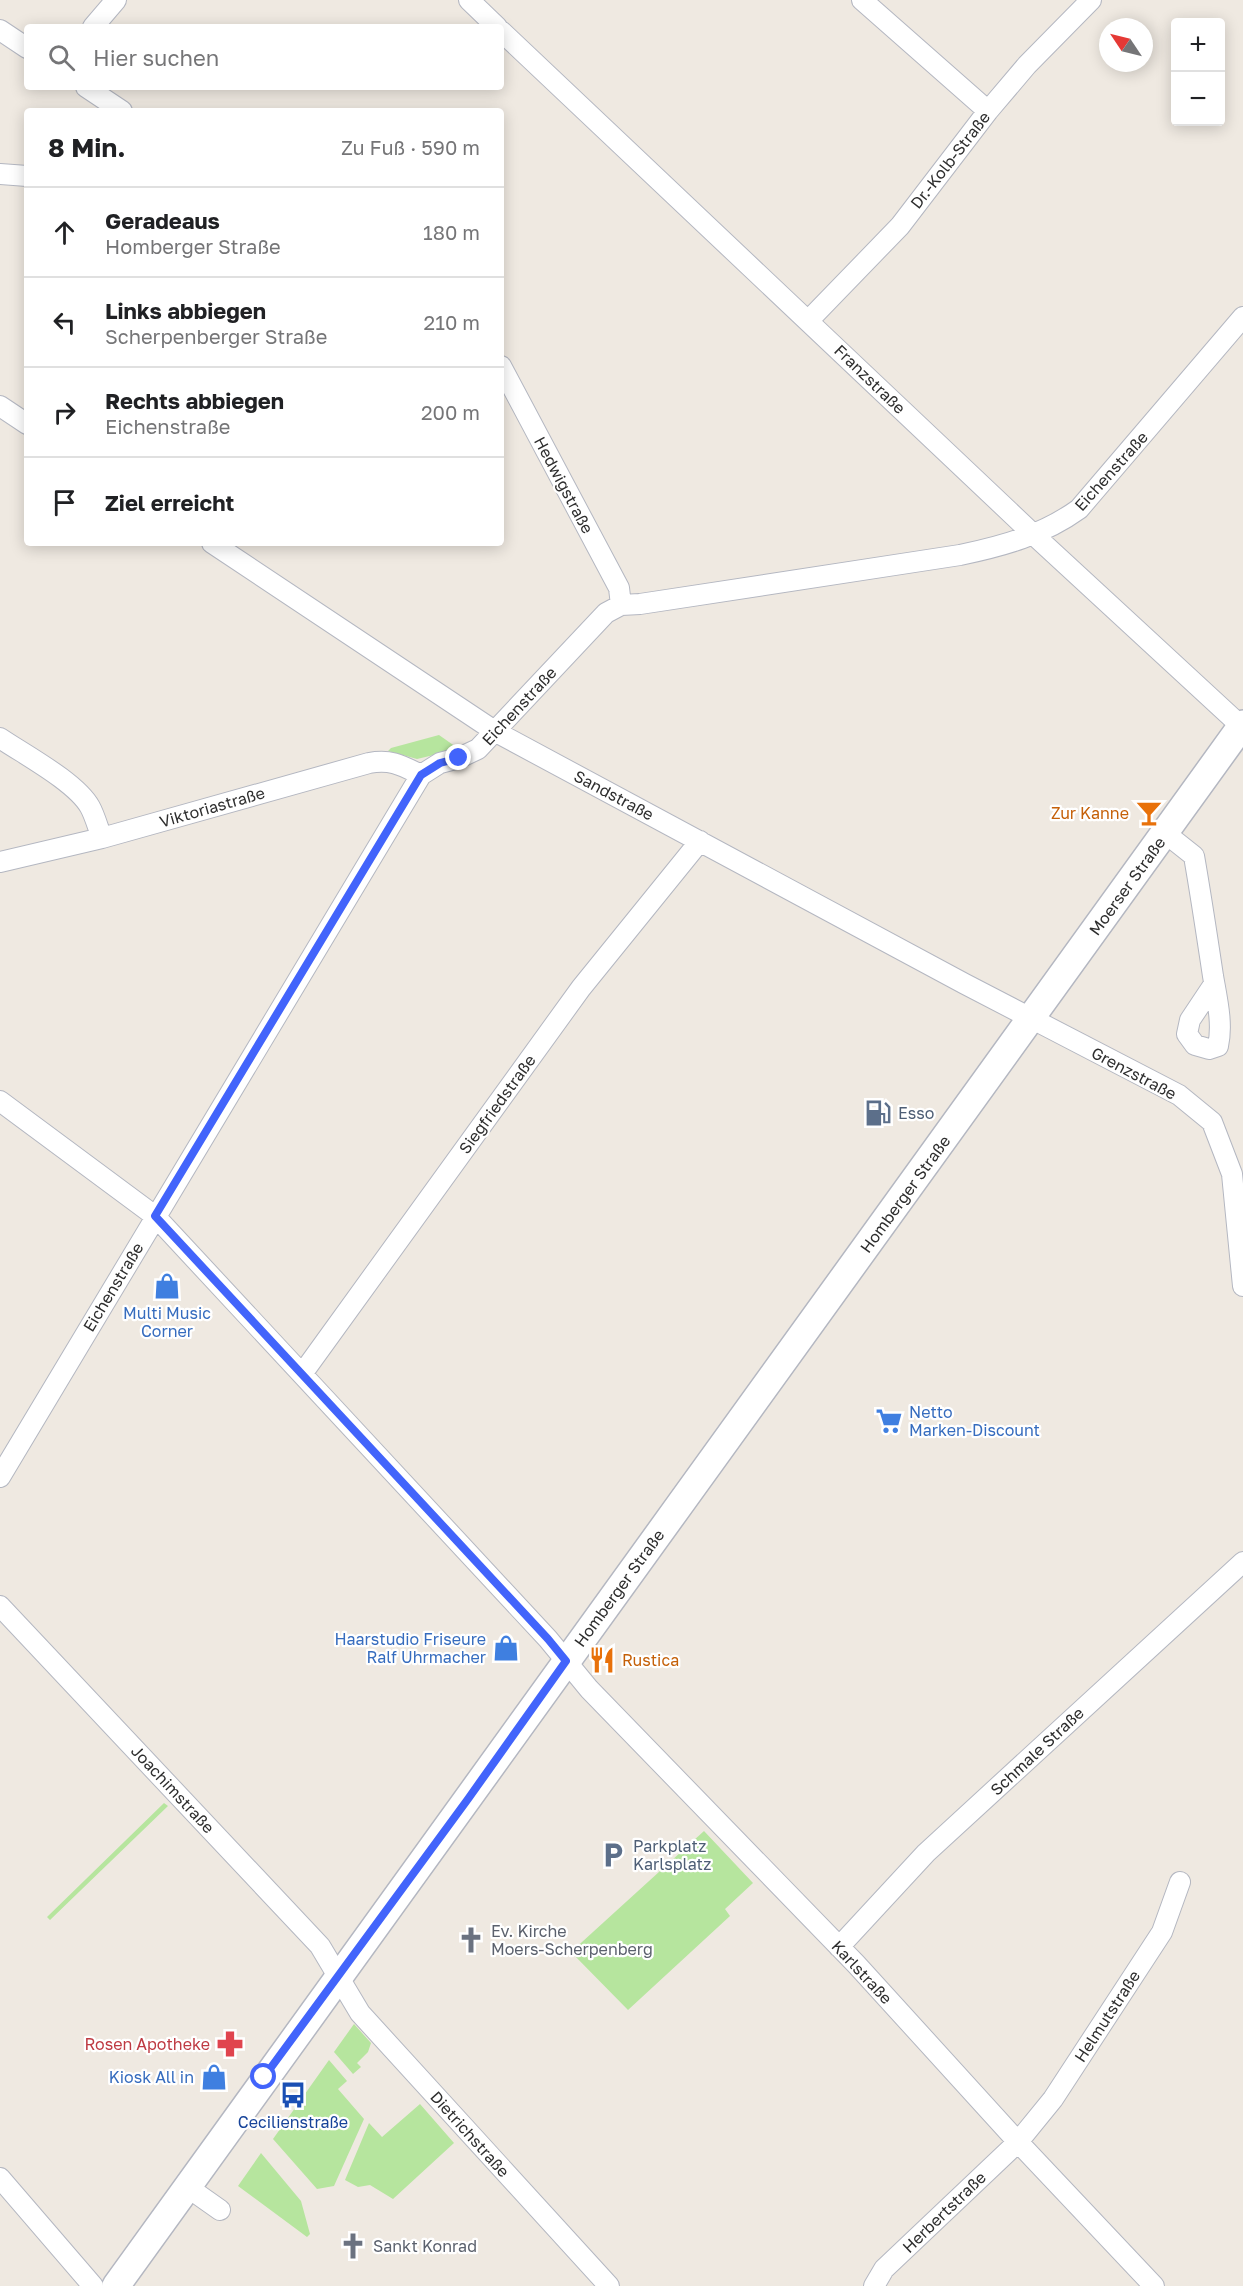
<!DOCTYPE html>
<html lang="de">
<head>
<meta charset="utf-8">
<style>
  :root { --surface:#fff; --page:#f6f6f6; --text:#202124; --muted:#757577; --line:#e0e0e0 }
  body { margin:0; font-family:"Golos Text",sans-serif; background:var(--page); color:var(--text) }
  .controls { position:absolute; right:18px; top:18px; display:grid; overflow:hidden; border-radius:6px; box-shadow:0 3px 15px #0003 }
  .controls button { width:54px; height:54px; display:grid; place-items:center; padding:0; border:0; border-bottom:2px solid var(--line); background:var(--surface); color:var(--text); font:30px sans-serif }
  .compass { position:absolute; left:1099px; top:18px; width:54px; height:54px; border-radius:50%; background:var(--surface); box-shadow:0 3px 15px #0003; rotate:305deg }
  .stop { position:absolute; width:18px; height:18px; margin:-14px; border:4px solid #4264fb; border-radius:50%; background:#fff }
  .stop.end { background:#4264fb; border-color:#fff; box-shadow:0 2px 6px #0008 }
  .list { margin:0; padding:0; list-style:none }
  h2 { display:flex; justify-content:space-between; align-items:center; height:78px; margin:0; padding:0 24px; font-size:26px }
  h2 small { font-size:20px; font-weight:400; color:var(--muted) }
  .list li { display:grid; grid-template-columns:39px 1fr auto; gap:18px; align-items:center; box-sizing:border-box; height:90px; padding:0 24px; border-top:2px solid var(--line) }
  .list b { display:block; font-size:22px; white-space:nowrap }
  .list p { margin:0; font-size:20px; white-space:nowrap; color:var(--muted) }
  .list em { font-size:20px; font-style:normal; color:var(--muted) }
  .icon { flex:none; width:33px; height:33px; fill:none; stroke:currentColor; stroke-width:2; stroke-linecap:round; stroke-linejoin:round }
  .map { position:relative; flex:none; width:1243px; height:2286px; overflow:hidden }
  .search { position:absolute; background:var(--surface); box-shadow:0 3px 15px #0003; left:24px; top:24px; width:480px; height:66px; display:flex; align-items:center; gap:15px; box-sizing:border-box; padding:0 21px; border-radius:6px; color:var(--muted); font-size:22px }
  .panel { position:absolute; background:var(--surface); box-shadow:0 3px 15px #0003; left:24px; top:108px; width:480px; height:438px; border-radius:6px }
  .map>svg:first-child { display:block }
</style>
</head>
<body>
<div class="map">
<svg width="1243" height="2286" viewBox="0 0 1243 2286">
  <rect width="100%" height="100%" fill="#efe9e1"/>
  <path fill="#b6e59e" d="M439,735L459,749L417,759L388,751L391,748Z
    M164,1803L168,1806L50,1920L47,1917Z
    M704,1831L753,1883L725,1909L730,1916L628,2010L571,1952Z
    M354,2024L371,2043L368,2052L357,2063L361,2067L353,2074L334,2052Z
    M329,2060L347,2081L338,2089L364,2119L334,2186L317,2189L273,2139Z
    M420,2104L454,2143L393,2199L370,2185L358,2187L345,2180L369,2123L382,2137Z
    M261,2153L301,2201L310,2234L307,2237L238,2186Z"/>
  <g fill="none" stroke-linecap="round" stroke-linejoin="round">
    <g stroke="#b4b7c1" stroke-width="22">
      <path id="street" d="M469,0L497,27
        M862,0L988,111
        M93,27L116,0
        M0,30L27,48
        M501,31L1034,535L1241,726
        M86,87L122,111
        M0,174L27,176
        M809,320L900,226L988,111L1027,65L1091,0
        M501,366L619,588L621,605
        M0,406L27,424
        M212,543L496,732L965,984L1179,1095L1212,1122L1232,1174L1243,1286
        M0,738C25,755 76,782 90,807C95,816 98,828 102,838
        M1165,833L1194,856C1201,896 1207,936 1213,976C1217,999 1223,1024 1218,1046L1209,1049L1195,1045L1187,1034L1190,1020L1214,984
        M0,862L102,838L369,763C391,759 401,765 421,775
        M0,1101L155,1216L548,1639L589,1689L856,1964L1018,2142L1154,2286
        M302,1374L581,988L700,841
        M0,1477L421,775L440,763L459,758L478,749L606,613L621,605L640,604L960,555C1003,546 1043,535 1079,509L1243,317
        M0,1606L320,1946L360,2013L609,2286
        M839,1947L926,1853L1243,1562
        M0,2178L93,2286
        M186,2186L220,2210
        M874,2286L884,2269L1018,2142L1053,2099L1162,1932L1180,1882"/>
    </g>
    <g stroke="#b4b7c1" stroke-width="30">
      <path id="secondary" d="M116,2286C491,1765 868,1245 1243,724"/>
    </g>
    <use href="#street" stroke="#fff" stroke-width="20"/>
    <use href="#secondary" stroke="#fff" stroke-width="27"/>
  </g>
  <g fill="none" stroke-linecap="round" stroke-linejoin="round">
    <path stroke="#4264fb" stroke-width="8" d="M264,2077L468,1799L566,1661L548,1639L155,1216L421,775L440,763L459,758"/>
  </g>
  <defs>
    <g id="bar-bare" transform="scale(2.07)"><path d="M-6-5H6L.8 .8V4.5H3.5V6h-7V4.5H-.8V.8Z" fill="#e8710a" stroke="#fff" stroke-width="2.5" paint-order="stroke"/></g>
    <g id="fuel-bare" transform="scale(2.07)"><path d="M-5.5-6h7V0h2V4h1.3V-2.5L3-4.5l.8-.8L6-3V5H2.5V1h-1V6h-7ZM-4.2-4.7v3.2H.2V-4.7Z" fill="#5c6f8a" stroke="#fff" stroke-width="2.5" paint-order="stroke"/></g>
    <g id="shop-bare" transform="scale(2.07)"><path d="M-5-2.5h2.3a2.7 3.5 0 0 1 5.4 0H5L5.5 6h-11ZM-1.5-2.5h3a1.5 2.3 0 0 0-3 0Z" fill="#3f7fe0" stroke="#fff" stroke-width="2.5" paint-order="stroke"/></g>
    <g id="supermarket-bare" transform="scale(2.07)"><path d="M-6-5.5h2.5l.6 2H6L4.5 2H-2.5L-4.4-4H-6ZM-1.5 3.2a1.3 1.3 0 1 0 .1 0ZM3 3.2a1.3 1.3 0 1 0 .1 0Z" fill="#3f7fe0" stroke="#fff" stroke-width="2.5" paint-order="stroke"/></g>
    <g id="restaurant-bare" transform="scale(2.07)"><path d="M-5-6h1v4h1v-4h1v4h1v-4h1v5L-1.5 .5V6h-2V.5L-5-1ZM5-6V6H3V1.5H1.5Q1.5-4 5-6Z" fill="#e8710a" stroke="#fff" stroke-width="2.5" paint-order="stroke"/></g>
    <g id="parking-bare" transform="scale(2.07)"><path d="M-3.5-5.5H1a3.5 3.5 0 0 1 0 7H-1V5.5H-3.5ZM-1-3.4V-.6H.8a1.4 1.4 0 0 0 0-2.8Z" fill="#5c6f8a" stroke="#fff" stroke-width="2.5" paint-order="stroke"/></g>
    <g id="church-bare" transform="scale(2.07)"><path d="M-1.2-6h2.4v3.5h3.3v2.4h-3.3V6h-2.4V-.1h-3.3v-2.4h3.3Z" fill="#6b7280" stroke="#fff" stroke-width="2.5" paint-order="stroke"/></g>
    <g id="pharmacy-bare" transform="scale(2.07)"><path d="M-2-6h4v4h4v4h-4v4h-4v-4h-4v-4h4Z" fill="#e0444e" stroke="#fff" stroke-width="2.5" paint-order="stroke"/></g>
    <g id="bus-bare" transform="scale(2.07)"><path d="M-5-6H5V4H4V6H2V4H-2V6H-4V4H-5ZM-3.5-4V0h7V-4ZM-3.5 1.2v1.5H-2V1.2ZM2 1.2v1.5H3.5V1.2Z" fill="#1a4fb4" stroke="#fff" stroke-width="2.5" paint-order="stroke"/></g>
  </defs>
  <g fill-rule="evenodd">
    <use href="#bar-bare" x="1149" y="813"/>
    <use href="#fuel-bare" x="878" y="1113"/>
    <use href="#shop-bare" x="167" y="1286"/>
    <use href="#supermarket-bare" x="889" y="1421"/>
    <use href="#shop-bare" x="506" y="1648"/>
    <use href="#restaurant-bare" x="602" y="1660"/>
    <use href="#parking-bare" x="613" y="1855"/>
    <use href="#church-bare" x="471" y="1940"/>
    <use href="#pharmacy-bare" x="230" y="2044"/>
    <use href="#shop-bare" x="214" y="2077"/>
    <use href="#bus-bare" x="293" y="2095"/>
    <use href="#church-bare" x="353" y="2246"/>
  </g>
  <g text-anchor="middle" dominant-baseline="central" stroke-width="4.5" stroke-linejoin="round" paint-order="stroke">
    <g font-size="16" fill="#2e2e2e" stroke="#fff">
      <text transform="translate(950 160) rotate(-52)">Dr.-Kolb-Straße</text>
      <text transform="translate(870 379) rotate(44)">Franzstraße</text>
      <text transform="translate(1111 471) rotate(-48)">Eichenstraße</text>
      <text transform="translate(564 485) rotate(62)">Hedwigstraße</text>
      <text transform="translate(519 706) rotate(-47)">Eichenstraße</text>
      <text transform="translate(614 795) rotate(28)">Sandstraße</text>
      <text transform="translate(212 807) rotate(-16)">Viktoriastraße</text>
      <text transform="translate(1127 886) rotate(-54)">Moerser Straße</text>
      <text transform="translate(1134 1073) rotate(28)">Grenzstraße</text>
      <text transform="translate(497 1104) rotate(-54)">Siegfriedstraße</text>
      <text transform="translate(905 1194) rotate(-54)">Homberger Straße</text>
      <text transform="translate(113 1287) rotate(-59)">Eichenstraße</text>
      <text transform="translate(619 1588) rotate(-54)">Homberger Straße</text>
      <text transform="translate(1037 1751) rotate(-43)">Schmale Straße</text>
      <text transform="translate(173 1789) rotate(47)">Joachimstraße</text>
      <text transform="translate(862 1972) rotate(47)">Karlstraße</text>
      <text transform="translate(1107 2016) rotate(-57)">Helmutstraße</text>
      <text transform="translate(470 2134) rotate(48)">Dietrichstraße</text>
      <text transform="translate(944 2212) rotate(-44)">Herbertstraße</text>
    </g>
    <g font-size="16" fill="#c56008" stroke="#fff" text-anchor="end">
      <text x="1129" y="813">Zur Kanne</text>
      <text x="622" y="1660" text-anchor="start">Rustica</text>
    </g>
    <g font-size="16" fill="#4e5e75" stroke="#fff" text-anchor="start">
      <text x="898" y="1113">Esso</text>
      <text x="633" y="1846">Parkplatz<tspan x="633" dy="18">Karlsplatz</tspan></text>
    </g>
    <g font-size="16" fill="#366cbe" stroke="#fff" text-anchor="end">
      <text x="167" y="1313" text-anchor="middle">Multi Music<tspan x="167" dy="18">Corner</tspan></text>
      <text x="909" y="1412" text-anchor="start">Netto<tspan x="909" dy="18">Marken-Discount</tspan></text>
      <text x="486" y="1639">Haarstudio Friseure<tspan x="486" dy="18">Ralf Uhrmacher</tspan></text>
      <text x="194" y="2077">Kiosk All in</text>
    </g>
    <g font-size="16" fill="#5b616d" stroke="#fff" text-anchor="start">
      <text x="491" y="1931">Ev. Kirche<tspan x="491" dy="18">Moers-Scherpenberg</tspan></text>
      <text x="373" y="2246">Sankt Konrad</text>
    </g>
    <g font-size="16" fill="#be3a42" stroke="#fff" text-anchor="end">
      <text x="210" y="2044">Rosen Apotheke</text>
    </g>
    <g font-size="16" fill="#164399" stroke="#fff">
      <text x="293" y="2122">Cecilienstraße</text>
    </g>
  </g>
</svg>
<div class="controls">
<button>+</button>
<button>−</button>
</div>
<svg class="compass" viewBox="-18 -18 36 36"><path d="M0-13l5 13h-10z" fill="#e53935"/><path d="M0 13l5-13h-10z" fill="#757577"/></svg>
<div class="stop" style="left:264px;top:2077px"></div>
<div class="stop end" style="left:459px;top:758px"></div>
<div class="search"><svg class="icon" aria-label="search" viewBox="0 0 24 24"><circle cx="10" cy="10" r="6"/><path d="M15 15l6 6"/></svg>Hier suchen</div>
<section class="panel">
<h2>8 Min.<small>Zu Fuß · 590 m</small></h2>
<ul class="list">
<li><svg class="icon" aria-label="ahead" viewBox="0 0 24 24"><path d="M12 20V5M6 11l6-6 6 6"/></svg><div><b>Geradeaus</b><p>Homberger Straße</p></div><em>180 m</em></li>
<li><svg class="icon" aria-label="left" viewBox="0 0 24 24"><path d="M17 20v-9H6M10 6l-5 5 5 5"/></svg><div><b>Links abbiegen</b><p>Scherpenberger Straße</p></div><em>210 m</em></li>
<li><svg class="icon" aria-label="right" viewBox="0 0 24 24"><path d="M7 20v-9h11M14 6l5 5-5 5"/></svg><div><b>Rechts abbiegen</b><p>Eichenstraße</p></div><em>200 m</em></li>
<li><svg class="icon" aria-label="arrive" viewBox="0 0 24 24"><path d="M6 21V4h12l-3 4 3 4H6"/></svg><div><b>Ziel erreicht</b></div></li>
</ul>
</section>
</div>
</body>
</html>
